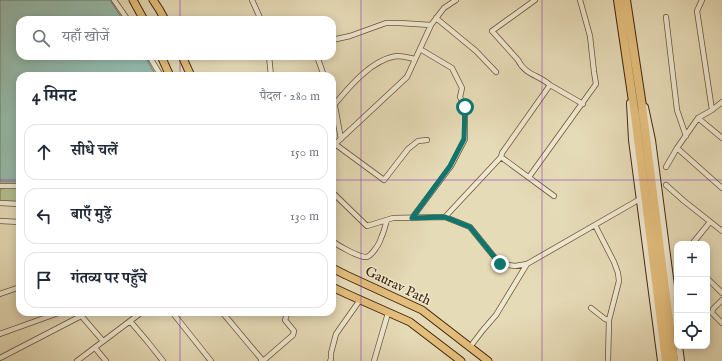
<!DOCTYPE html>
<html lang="hi">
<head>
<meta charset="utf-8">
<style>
  :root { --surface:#fff; --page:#f2f2f3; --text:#1f2937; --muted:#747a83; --line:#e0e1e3 }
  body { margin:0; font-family:"IM FELL English","Noto Serif Devanagari",serif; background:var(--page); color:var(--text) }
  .controls { position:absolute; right:12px; bottom:12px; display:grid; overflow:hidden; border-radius:8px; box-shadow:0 2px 10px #0003 }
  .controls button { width:36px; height:36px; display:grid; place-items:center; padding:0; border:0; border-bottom:1px solid var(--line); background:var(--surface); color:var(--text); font:20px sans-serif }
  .stop { position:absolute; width:12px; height:12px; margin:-9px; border:3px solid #0f766e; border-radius:50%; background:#fff }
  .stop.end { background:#0f766e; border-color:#fff; box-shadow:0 1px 4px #0008 }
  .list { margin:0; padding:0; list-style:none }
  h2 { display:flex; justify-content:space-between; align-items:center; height:52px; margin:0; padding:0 16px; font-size:17px }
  h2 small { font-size:13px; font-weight:400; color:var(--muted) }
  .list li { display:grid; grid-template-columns:26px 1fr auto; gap:12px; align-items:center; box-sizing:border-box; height:56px; margin:0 8px 8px; padding:0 8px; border:1px solid var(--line); border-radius:12px }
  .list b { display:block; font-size:15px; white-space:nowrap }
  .list em { font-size:13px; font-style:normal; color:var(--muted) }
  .icon { flex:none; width:22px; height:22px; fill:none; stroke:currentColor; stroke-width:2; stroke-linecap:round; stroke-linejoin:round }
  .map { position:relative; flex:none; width:722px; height:361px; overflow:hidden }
  .search { position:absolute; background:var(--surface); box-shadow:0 2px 10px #0003; left:16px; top:16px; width:320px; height:44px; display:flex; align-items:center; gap:10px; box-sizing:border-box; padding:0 14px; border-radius:12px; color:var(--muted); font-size:15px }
  .panel { position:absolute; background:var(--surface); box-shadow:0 2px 10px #0003; left:16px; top:72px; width:320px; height:244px; border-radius:12px }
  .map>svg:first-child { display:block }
</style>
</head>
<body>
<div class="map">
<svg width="722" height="361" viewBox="0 0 722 361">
  <rect width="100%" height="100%" fill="#e6dbb7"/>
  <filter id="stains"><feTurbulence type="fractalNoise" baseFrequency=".005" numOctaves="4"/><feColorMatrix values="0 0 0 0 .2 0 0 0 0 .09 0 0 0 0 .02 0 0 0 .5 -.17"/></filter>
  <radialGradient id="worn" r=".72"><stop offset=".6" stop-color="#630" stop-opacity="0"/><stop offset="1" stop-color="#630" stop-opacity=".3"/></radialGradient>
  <path fill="#b3c190" stroke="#7a744f" d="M20,187V203L0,202V189Z"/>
  <path fill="#96bbac" stroke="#747f6d" d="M0,0H110L123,20H20V56H145L156,76H20V182H0Z"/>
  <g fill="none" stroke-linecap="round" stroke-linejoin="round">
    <g stroke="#6b5338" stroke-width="6">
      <path id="street" d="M114,0L128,20
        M252,0L261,20
        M535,0L492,31L518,60C525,75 539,75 550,85L583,104
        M666,17L677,110L686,136
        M436,18L476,51L496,72
        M332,40L350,36L386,23H399L431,25
        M149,56L161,76
        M269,56L271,76
        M317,56L324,76
        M332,97L334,101L341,139
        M334,105C349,87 372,59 397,56C402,56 410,58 415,59
        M712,110L722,102
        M698,118L722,138
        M335,144L384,180L408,149L418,141L427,140
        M332,147L407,77L431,25L444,8L456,0
        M677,148L722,188
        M501,157L554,196
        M666,167L677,148L698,118L712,110L697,11L702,0
        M529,177L596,84L594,72L590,36L580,0
        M666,185L684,201L722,231
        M0,186H20
        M332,192L367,226L393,218L445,217L470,227L500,264L515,266L527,264L640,199
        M0,203L20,204
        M445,217L501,157L502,153L550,85
        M412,218L451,166L465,139V107L460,97L462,88L452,68L420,49
        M0,221L20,222
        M595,225L614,262L618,273L619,281L609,320L608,361
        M332,241C339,246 358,257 366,257C371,257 380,243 381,238C384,232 385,226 387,220
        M692,244L710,222
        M707,278L722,293
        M0,294L20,287
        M722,300L713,309L712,313L722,323
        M591,308L605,319L609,320
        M78,312L103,341
        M172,312L211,361
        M222,312L263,361
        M130,321L147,341L163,361
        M0,334L61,312
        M470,347L483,330L496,315L527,264
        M95,348L106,361
        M0,358L81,316
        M77,361L142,312
        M261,361H263L293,335L294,331L285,320L287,314L284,312
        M330,361L331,359V353L336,334L360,300
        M374,361L388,313"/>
    </g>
    <g stroke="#42260e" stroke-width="8">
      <path id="secondary" d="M630,103L632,140L661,361
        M645,107L652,140L677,332
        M679,346L681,361"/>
    </g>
    <g stroke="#42260e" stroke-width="9">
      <path id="primary" d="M133,0L144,20
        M153,0L159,9L165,20
        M161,56L170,76
        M182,56L191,76
        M332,268L346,275L422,310L488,361
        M332,287L347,294L410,322L461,361"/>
    </g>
    <g stroke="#42260e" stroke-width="10">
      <path id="highway" d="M618,0L635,115L666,361
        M626,0L642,106L674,361"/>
    </g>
    <use href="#street" stroke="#efe8d0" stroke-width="4.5"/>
    <use href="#secondary" stroke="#efe8d0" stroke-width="6"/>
    <use href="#primary" stroke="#e3be7c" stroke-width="7"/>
    <use href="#highway" stroke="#e3be7c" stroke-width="8"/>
  </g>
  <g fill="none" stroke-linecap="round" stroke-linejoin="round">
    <path stroke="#0f766e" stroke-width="5" d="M465,107L464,139L450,166L412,218L445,217L470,227L500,264"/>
  </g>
  <path fill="none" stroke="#7b2cbf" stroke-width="1" stroke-opacity="0.55" d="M180,0V20M361,0V361M542,0V361M180,56V76M0,180H20M332,180H722M180,312V361"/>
  <g text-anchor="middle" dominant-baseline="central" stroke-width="3" stroke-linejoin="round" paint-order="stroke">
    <g font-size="14" fill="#42260e" stroke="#efe8d0">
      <text transform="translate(398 286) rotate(26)">Gaurav Path</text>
    </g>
  </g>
  <rect width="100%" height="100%" filter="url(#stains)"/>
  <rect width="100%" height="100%" fill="url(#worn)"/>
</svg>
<div class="controls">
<button>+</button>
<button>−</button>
<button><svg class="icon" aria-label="locate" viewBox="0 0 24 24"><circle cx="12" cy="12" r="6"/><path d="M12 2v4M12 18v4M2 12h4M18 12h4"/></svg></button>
</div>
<div class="stop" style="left:465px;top:107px"></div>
<div class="stop end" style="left:500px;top:264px"></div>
<div class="search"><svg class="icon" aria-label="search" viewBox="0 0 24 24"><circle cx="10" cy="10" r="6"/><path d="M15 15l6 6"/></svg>यहाँ खोजें</div>
<section class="panel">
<h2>4 मिनट<small>पैदल · 280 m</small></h2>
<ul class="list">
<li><svg class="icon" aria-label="ahead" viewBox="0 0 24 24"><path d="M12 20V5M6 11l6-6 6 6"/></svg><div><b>सीधे चलें</b></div><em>150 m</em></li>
<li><svg class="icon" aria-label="left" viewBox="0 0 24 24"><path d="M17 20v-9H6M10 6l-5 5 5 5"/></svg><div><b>बाएँ मुड़ें</b></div><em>130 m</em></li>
<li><svg class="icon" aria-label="arrive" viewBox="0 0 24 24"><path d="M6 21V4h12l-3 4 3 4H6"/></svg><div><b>गंतव्य पर पहुँचे</b></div></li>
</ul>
</section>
</div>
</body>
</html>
